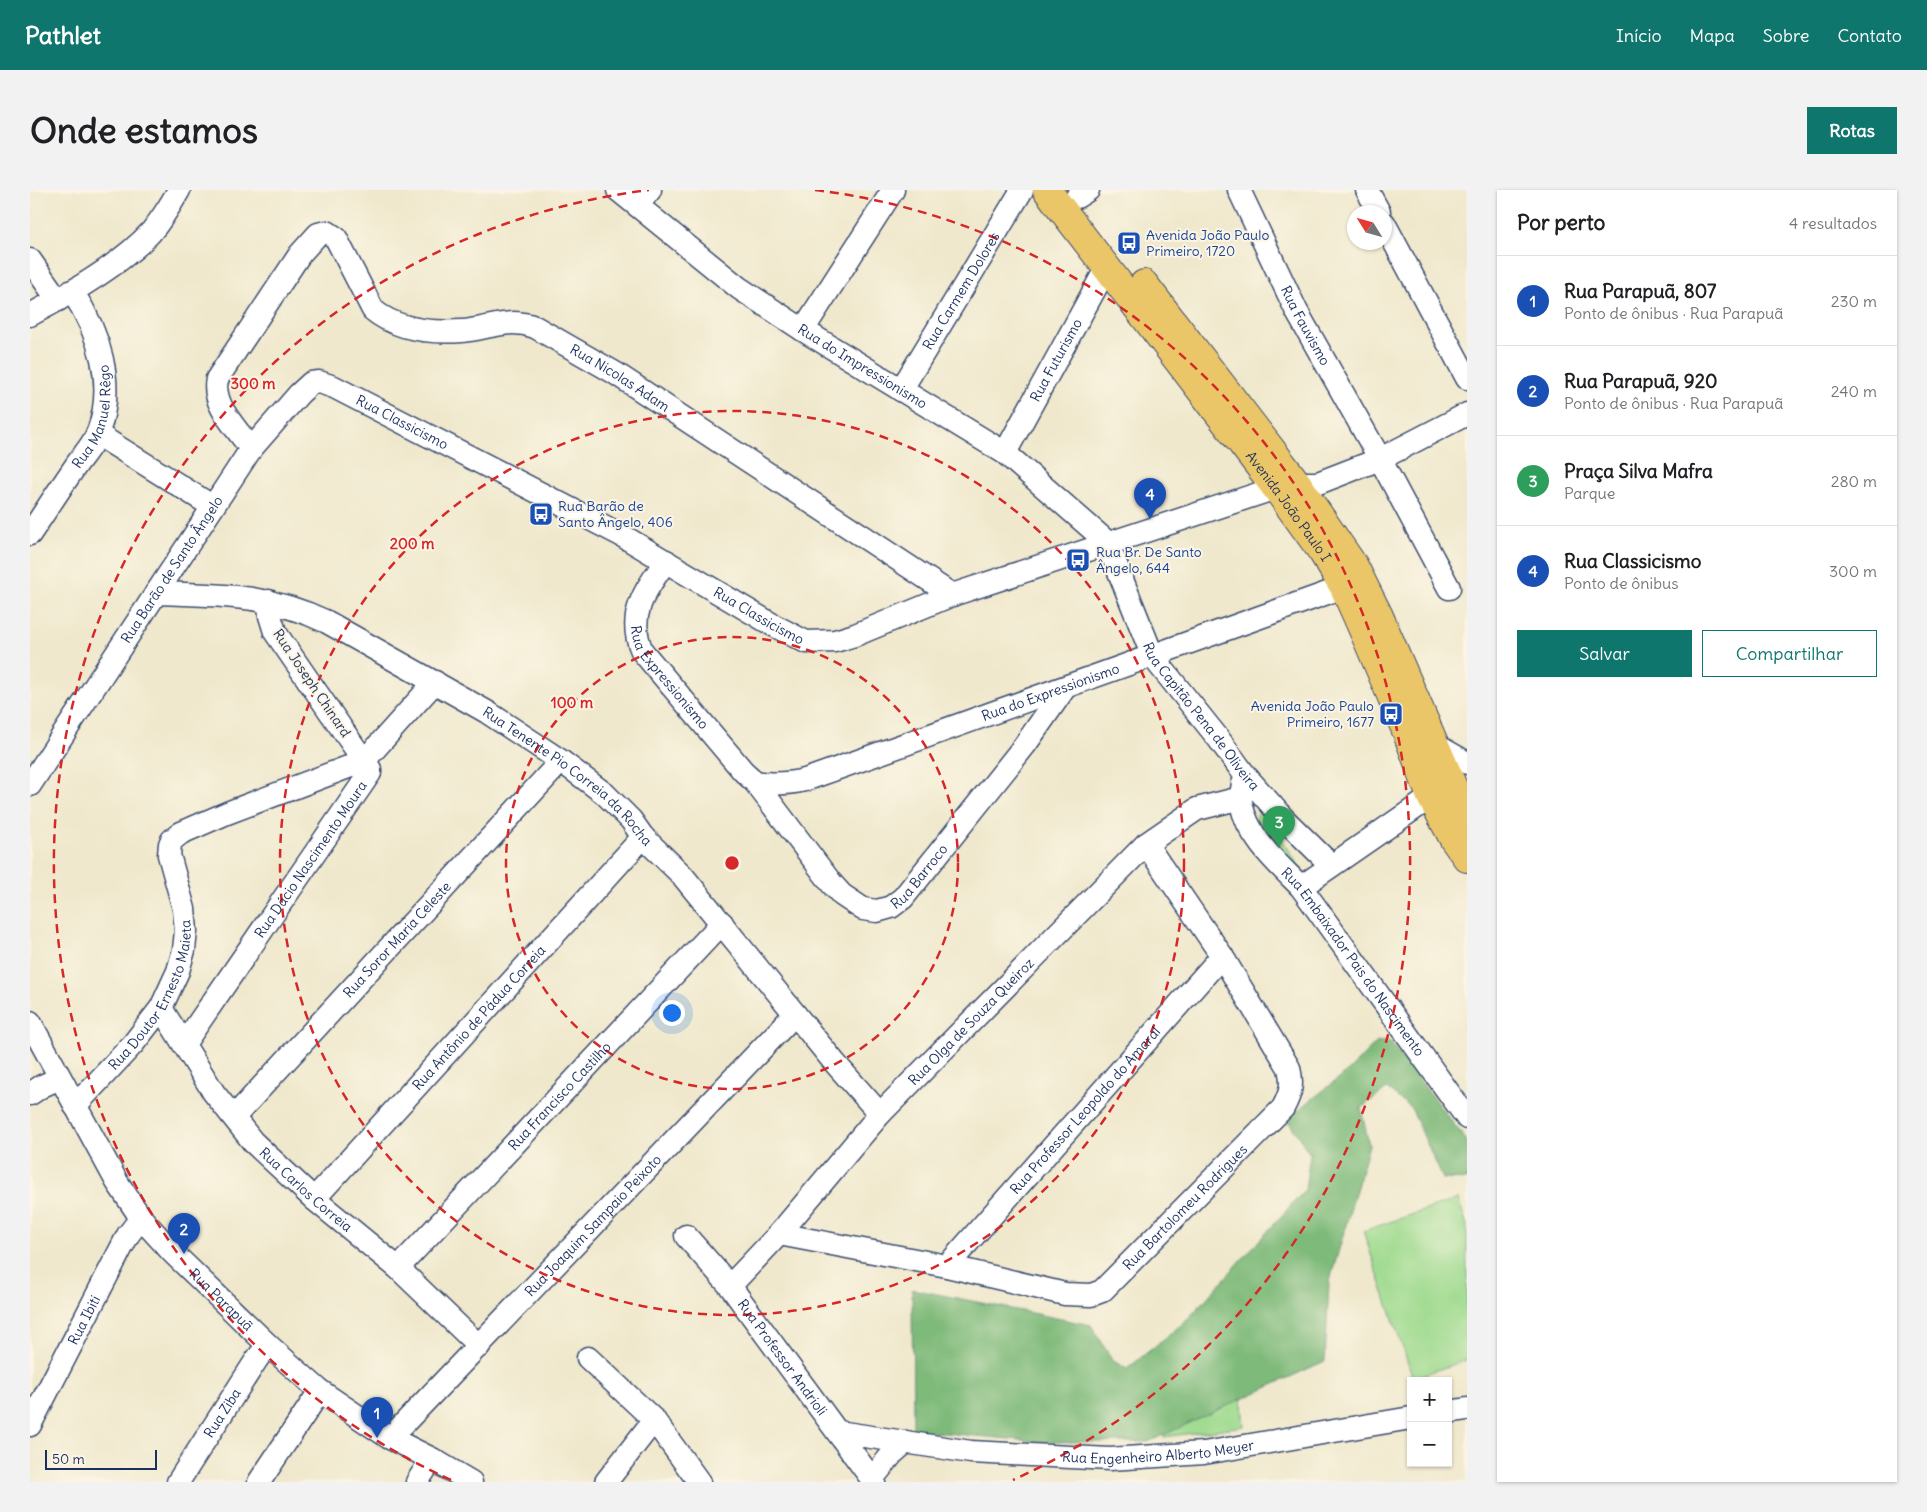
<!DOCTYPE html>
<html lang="pt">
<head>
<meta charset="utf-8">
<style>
  :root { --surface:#fff; --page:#f2f2f2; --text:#202124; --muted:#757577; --line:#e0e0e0; --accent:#0f766e }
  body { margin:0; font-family:Delius,sans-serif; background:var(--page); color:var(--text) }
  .controls { position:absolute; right:15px; bottom:15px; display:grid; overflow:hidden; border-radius:0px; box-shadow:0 1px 4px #0004 }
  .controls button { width:45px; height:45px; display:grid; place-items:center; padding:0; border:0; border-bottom:1px solid var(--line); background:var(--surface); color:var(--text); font:25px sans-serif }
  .compass { position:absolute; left:1317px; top:15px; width:45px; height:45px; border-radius:50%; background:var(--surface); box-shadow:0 1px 4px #0004; rotate:307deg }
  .scale { position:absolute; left:15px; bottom:12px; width:112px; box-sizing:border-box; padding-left:5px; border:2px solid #1b2f5e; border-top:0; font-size:14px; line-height:18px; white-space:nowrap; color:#1b2f5e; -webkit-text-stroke:4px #fcf5e5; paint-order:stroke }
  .you { position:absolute; left:641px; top:822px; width:18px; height:18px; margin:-12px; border:4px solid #fff; border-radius:50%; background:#1a73e8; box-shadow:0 0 0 8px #1a73e833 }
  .badge { display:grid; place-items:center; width:32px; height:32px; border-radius:50%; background:var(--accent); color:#fff; font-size:16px; font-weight:700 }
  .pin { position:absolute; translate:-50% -41px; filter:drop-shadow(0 1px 2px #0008) }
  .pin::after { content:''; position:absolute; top:26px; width:18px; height:15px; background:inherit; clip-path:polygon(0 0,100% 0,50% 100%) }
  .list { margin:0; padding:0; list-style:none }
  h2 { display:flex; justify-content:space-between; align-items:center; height:65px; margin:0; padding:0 20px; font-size:21px }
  h2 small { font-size:16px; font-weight:400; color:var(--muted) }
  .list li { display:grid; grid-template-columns:32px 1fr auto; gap:15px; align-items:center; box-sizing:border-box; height:90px; padding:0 20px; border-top:1px solid var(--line) }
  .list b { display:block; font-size:19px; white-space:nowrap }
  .list p { margin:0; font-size:16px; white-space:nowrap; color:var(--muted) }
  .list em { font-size:16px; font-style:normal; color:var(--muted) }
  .actions { display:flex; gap:10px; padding:15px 20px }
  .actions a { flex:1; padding:11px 0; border:1px solid var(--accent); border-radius:0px; text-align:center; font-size:18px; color:var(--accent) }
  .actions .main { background:var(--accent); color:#fff }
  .map { position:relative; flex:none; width:1437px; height:1292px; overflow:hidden; border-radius:0px }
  header { display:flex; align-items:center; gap:30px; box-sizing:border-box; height:70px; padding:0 25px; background:var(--accent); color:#fff }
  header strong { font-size:24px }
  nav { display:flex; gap:28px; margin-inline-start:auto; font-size:18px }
  .intro { display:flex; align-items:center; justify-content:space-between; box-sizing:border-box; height:120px; padding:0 30px }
  h1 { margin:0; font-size:35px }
  .button { padding:12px 22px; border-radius:0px; background:var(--accent); color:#fff; font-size:18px; font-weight:700 }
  main { display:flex; gap:30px; padding:0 30px }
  aside { flex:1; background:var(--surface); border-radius:0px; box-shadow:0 1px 4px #0004 }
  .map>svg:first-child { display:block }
</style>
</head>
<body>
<header>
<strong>Pathlet</strong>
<nav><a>Início</a><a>Mapa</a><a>Sobre</a><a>Contato</a></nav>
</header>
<div class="intro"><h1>Onde estamos</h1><a class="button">Rotas</a></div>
<main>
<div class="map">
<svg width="1437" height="1292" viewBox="0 0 1437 1292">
  <rect width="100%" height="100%" fill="#fcf5e5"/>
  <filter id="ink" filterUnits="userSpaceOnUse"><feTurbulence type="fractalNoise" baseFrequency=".02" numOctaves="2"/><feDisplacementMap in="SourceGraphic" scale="10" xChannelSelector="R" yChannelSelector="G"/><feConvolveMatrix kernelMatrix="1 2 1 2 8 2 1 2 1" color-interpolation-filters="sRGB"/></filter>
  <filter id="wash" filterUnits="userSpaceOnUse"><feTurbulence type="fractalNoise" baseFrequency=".0096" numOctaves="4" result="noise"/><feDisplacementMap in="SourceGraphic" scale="20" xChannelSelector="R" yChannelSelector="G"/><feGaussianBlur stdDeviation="1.12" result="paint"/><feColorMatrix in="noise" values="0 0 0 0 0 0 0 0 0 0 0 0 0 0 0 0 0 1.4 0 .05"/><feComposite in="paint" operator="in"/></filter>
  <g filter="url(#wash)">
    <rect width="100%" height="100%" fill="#efe8cc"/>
    <path fill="#9eda8e" stroke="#5c8476" d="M1230,621L1239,629L1273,682L1263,690L1222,633Z
      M1428,1009L1437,1035V1170L1383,1188L1333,1041Z
      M1210,1191L1214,1236L1134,1247L1127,1203Z"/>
    <path fill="#7eba79" stroke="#4c746c" d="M1359,851L1437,951V990L1413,989L1381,918L1357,899L1331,918L1339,955L1299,1094L1295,1171L1118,1252H1011L883,1240L882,1099L1061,1135L1082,1170L1097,1179L1157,1130L1275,1000L1280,964L1257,929L1318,881L1347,852Z"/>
  </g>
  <g filter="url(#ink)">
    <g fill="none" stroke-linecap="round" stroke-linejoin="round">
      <g stroke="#3b4b6e" stroke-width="25">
        <g id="minor">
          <path id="s1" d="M588,0L709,98L773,140L975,263L1077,352L1123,467L1188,548L1215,585L1254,629L1301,675"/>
          <path id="s2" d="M1209,0L1267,122L1350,269L1419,398"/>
          <path d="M1337,0L1349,22"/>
          <path d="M1047,7L1058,0"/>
          <path d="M607,15L620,0"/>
          <path d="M1354,33L1437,188"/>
          <path d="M0,70L28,110"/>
          <path d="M0,125C40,104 91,75 121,42C132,29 141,14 149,0"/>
          <path d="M773,140L863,0"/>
          <path id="s3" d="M871,200L992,0"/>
          <path d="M67,244L182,316"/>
          <path id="s4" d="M221,259C207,238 181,215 187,189L270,64L288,44L297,42L306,48L343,120C367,140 401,143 432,141C459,139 477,127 505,137L585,183L922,405"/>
          <path id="s5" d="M975,263L1077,77"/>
          <path id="s6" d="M0,344C16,320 31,297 47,274C54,264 64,253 68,242C86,194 69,142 42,101"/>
          <path id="s7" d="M636,371C616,399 596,425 612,461L713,581L725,592L802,694L812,705L833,719L847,721L861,717L873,708L995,555L1034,499"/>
          <path id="s8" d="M126,403C189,405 238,404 297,432L457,522L531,571L575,604L601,630L613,647L652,685L804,872L850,924"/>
          <path d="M1404,554L1437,573"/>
          <path id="s9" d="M725,592C743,595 757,594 775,590L1314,397"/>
          <path id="s10" d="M1213,594C1212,600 1210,607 1211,613C1218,648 1247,673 1271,697L1437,928"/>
          <path id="s11" d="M0,595L221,259L269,204L281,193L289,192L304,197L591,345L743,435L776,452L805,451L825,445L922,405L1246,298L1267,293H1288L1350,269L1437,224"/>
          <path d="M1271,697L1401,607L1415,600"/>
          <path id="s12" d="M131,818L184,903L223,952L284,1009L368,1078L449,1156"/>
          <path id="s13" d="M0,832L87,992L111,1028L143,1063L238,1155L290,1201L360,1248L402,1269L441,1292"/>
          <path id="s14" d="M154,854L340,583V579L334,571L245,442L240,426L239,411"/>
          <path d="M0,904L12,896L30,888"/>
          <path id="s15" d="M45,916L103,854L131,818L148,781L154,760L156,741L154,719L139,665L140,654L142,650L151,643L197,623L334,571L405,492"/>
          <path id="s16" d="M204,927L531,571"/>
          <path id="s17" d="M284,1009L613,647"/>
          <path id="s18" d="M749,1044L917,1076L1035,1104L1061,1105L1072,1101L1253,918C1261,903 1263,894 1259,878L1192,766L1116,654"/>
          <path id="s19" d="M656,1046L700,1096L844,1292"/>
          <path id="s20" d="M917,1076L1192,766"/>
          <path id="s21" d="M368,1078L692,733"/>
          <path id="s22" d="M700,1096L749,1044L850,924L1116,654L1167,619L1211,608"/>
          <path d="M558,1168L624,1230L669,1292"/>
          <path d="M1418,1222L1437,1219"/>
          <path id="s23" d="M0,1235L98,1045L111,1028"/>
          <path id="s24" d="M808,1242L941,1262L1080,1269L1174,1263L1381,1228"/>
          <path id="s25" d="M360,1248L765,824"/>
          <path d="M842,1289L863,1263L876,1252"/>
          <path id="s26" d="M148,1292L227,1169L238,1155"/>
          <path d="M229,1292L290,1201"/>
          <path d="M387,1292L402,1269"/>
          <path d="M576,1292L624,1230"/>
        </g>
      </g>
      <g stroke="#3b4b6e" stroke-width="30">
        <g id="major">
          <path id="s27" d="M1017,0L1246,298L1293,363L1314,397L1337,449L1377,543L1401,607L1424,650L1437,668"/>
          <path d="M1114,94L1267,293L1324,376L1349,426L1437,629"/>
        </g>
      </g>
      <use href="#minor" stroke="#fff" stroke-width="22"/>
      <use href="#major" stroke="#ebc669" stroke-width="28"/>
    </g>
  </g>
  <g fill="none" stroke="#d62828" stroke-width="2.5" stroke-dasharray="9 6">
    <circle cx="702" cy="673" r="226"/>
    <circle cx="702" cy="673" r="452"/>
    <path d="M421 1290A678 678 0 0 1 619 0M785 0A678 678 0 0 1 983 1290"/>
  </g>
  <defs>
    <g id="bus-square" transform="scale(1.25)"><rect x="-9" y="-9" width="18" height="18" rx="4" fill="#1a4fb4" stroke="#fcf5e5"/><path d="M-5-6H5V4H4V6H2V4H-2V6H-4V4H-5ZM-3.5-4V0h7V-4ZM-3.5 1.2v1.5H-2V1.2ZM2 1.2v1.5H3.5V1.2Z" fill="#fff"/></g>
  </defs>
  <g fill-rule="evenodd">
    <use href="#bus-square" x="1099" y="53"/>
    <use href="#bus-square" x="511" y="324"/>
    <use href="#bus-square" x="1048" y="370"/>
    <use href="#bus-square" x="1361" y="524"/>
  </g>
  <g text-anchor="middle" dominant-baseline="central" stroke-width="4" stroke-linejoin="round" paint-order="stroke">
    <g font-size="14" fill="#164399" stroke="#fcf5e5" text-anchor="start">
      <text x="1116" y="45">Avenida João Paulo<tspan x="1116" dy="16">Primeiro, 1720</tspan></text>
      <text x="528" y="316">Rua Barão de<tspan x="528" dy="16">Santo Ângelo, 406</tspan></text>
      <text x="1066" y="362">Rua Br. De Santo<tspan x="1066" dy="16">Ângelo, 644</tspan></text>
      <text x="1344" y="516" text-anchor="end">Avenida João Paulo<tspan x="1344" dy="16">Primeiro, 1677</tspan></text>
    </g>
    <g font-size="14" fill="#1b2f5e" stroke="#fcf5e5">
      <text stroke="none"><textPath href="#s3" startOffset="116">Rua Carmem Dolores</textPath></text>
      <text stroke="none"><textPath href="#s2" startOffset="151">Rua Fauvismo</textPath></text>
      <text stroke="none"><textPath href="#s5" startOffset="106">Rua Futurismo</textPath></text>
      <text stroke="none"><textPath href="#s1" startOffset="302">Rua do Impressionismo</textPath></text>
      <text stroke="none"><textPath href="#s4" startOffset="625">Rua Nicolas Adam</textPath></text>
      <text stroke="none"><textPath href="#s6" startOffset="136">Rua Manuel Rêgo</textPath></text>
      <text stroke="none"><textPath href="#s11" startOffset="592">Rua Classicismo</textPath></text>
      <text stroke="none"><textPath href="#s27" startOffset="398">Avenida João Paulo I</textPath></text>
      <text stroke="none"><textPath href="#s11" startOffset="258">Rua Barão de Santo Ângelo</textPath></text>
      <text stroke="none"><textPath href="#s11" startOffset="998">Rua Classicismo</textPath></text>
      <text stroke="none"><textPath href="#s7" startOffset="135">Rua Expressionismo</textPath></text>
      <text transform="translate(282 493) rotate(56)">Rua Joseph Chinard</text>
      <text stroke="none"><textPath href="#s9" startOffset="311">Rua do Expressionismo</textPath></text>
      <text stroke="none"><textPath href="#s1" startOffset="804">Rua Capitão Pena de Oliveira</textPath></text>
      <text stroke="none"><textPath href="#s8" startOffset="462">Rua Tenente Pio Correia da Rocha</textPath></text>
      <text stroke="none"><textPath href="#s14" startOffset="224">Rua Dácio Nascimento Moura</textPath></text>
      <text stroke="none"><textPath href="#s7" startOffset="510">Rua Barroco</textPath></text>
      <text stroke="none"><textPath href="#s16" startOffset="241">Rua Soror Maria Celeste</textPath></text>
      <text stroke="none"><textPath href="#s10" startOffset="215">Rua Embaixador Pais do Nascimento</textPath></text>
      <text stroke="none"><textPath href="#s15" startOffset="138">Rua Doutor Ernesto Maieta</textPath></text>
      <text stroke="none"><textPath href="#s17" startOffset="245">Rua Antônio de Pádua Correia</textPath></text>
      <text stroke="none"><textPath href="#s22" startOffset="358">Rua Olga de Souza Queiroz</textPath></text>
      <text stroke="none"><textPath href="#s21" startOffset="236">Rua Francisco Castilho</textPath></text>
      <text stroke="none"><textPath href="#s20" startOffset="208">Rua Professor Leopoldo do Amaral</textPath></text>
      <text stroke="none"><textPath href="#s12" startOffset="234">Rua Carlos Correia</textPath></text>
      <text stroke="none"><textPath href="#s18" startOffset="448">Rua Bartolomeu Rodrigues</textPath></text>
      <text stroke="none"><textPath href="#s25" startOffset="294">Rua Joaquim Sampaio Peixoto</textPath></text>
      <text stroke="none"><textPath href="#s13" startOffset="340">Rua Parapuã</textPath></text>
      <text stroke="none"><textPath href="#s23" startOffset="118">Rua Ibiti</textPath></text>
      <text stroke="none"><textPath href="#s19" startOffset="155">Rua Professor Andrioli</textPath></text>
      <text stroke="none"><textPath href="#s26" startOffset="82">Rua Ziba</textPath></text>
      <text stroke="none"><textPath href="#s24" startOffset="322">Rua Engenheiro Alberto Meyer</textPath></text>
    </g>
  </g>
  <circle cx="702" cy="673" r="8" fill="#d62828" stroke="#fcf5e5" stroke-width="2.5"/>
  <g font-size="15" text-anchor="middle" font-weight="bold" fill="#d62828" stroke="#fcf5e5" stroke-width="4" stroke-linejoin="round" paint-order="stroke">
    <text x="223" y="199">300 m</text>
    <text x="382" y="359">200 m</text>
    <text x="542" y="518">100 m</text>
  </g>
</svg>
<div class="controls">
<button>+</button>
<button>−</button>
</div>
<svg class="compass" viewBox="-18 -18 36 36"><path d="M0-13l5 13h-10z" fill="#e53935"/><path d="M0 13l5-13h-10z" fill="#757577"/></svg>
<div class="scale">50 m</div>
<div class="you"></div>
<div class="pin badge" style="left:347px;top:1248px;background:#1a4fb4">1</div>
<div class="pin badge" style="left:154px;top:1064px;background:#1a4fb4">2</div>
<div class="pin badge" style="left:1249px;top:657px;background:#2e9e5b">3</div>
<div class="pin badge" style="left:1120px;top:329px;background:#1a4fb4">4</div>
</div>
<aside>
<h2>Por perto<small>4 resultados</small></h2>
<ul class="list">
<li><span class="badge" style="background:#1a4fb4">1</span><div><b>Rua Parapuã, 807</b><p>Ponto de ônibus · Rua Parapuã</p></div><em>230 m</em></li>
<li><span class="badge" style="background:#1a4fb4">2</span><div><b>Rua Parapuã, 920</b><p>Ponto de ônibus · Rua Parapuã</p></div><em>240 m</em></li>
<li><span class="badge" style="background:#2e9e5b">3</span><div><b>Praça Silva Mafra</b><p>Parque</p></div><em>280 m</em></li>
<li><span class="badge" style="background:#1a4fb4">4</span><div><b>Rua Classicismo</b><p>Ponto de ônibus</p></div><em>300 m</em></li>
</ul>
<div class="actions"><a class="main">Salvar</a><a>Compartilhar</a></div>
</aside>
</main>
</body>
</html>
